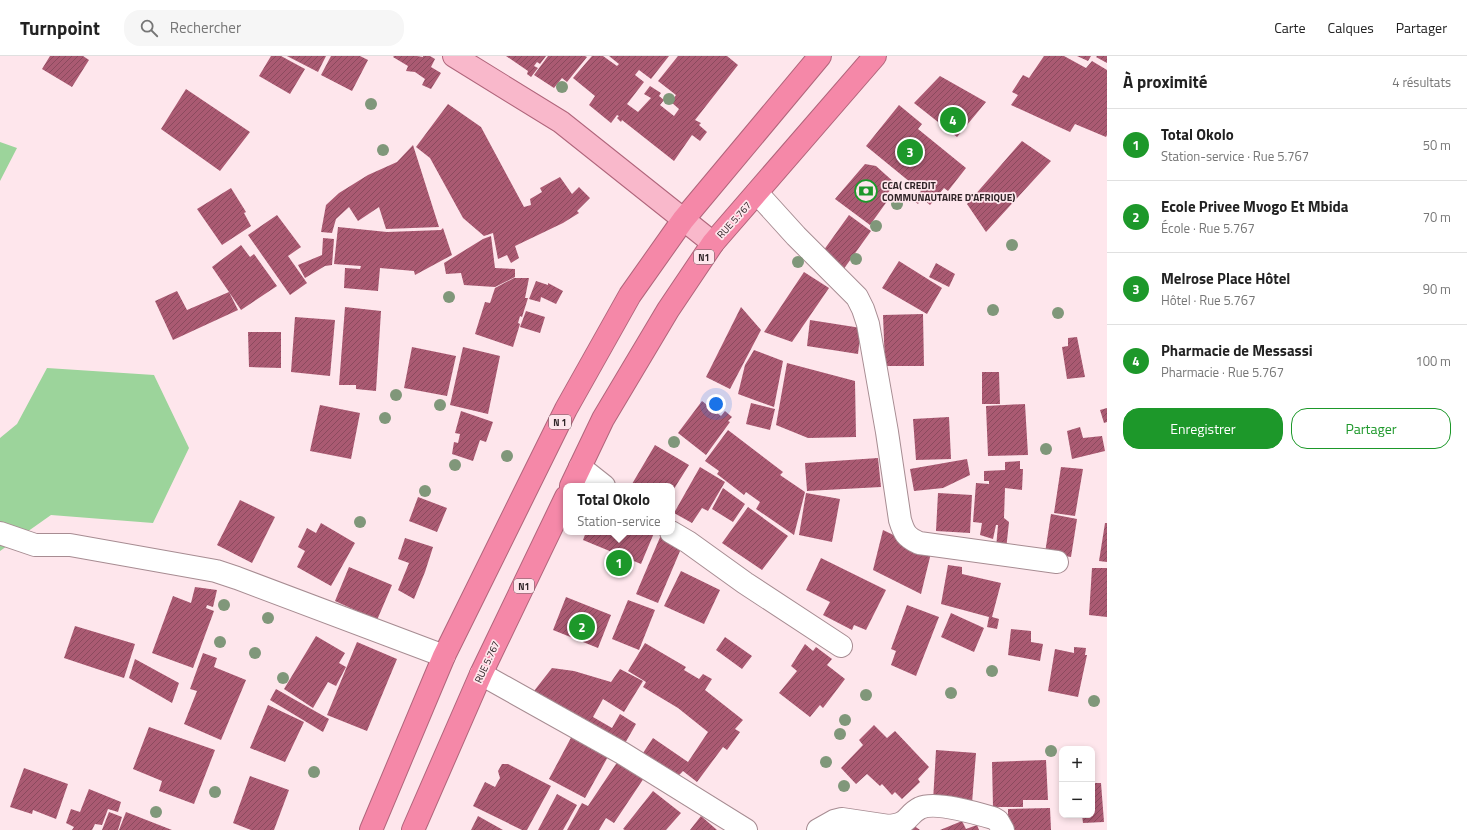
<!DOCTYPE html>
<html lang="fr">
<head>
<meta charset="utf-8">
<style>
  :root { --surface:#fff; --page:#f6f6f6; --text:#222; --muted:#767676; --line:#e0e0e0; --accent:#1d982a }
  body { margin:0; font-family:"Titillium Web",sans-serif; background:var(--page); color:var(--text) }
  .controls { position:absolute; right:12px; bottom:12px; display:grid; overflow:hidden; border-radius:8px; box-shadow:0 2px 6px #0003 }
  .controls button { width:36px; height:36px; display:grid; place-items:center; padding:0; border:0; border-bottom:1px solid var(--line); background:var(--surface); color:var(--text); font:20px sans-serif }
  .you { position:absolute; left:716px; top:348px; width:14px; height:14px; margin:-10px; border:3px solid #fff; border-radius:50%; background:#1a73e8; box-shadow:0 0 0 6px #1a73e833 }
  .badge { display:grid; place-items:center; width:26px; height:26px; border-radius:50%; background:var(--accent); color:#fff; font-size:13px; font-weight:700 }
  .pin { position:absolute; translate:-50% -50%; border:2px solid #fff; box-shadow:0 1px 4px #0006 }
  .popup { position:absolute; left:563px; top:427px; width:112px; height:52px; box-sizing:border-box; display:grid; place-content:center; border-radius:8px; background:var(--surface); filter:drop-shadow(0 1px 3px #0005); font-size:13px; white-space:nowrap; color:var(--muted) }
  .popup b { font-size:15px; color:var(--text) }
  .popup::after { content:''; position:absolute; left:50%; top:100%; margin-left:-8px; border:8px solid transparent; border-top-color:var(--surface) }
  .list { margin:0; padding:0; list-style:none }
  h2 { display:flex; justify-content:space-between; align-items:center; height:52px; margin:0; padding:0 16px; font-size:17px }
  h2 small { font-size:13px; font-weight:400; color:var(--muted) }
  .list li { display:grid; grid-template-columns:26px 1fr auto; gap:12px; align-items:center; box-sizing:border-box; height:72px; padding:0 16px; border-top:1px solid var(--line) }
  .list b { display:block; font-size:15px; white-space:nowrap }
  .list p { margin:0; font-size:13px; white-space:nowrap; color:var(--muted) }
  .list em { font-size:13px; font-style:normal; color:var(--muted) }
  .actions { display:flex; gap:8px; padding:12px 16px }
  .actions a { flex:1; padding:9px 0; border:1px solid var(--accent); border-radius:16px; text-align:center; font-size:14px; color:var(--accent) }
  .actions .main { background:var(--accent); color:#fff }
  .icon { flex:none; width:22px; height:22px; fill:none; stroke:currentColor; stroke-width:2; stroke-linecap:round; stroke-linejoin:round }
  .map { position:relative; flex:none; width:1107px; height:774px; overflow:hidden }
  header { display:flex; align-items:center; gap:24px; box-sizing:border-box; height:56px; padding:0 20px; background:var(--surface); border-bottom:1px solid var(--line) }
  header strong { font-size:19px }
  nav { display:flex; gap:22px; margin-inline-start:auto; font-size:14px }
  .search { width:280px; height:36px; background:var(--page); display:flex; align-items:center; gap:10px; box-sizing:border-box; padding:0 14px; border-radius:16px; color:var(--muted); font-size:15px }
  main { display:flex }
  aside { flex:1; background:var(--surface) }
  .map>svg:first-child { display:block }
</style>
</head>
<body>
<header>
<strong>Turnpoint</strong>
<div class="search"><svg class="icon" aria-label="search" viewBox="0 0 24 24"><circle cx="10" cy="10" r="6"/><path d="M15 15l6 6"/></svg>Rechercher</div>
<nav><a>Carte</a><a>Calques</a><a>Partager</a></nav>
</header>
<main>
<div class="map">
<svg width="1107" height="774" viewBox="0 0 1107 774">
  <defs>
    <pattern id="building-hatch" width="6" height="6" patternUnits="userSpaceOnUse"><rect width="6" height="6" fill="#aa5a72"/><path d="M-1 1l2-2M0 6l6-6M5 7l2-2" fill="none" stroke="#8b4a5e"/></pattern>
  </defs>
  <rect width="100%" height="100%" fill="#fee6ec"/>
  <path fill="#9cd49b" d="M0,86L17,92L0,125Z
    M47,312L154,319L189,392L153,467L51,459L0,495V382L17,368Z"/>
  <path fill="url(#building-hatch)" d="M50,0H83L89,4L72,31L42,13Z
    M271,0H281L305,13L290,38L259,20Z
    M287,0H326L318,16Z
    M331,0H360L368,4L352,35L321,19Z
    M394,0H417L423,1V0H430L435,3L431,11L441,17L431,33L422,29L425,23L415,16L406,15L408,10L393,1Z
    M506,0H546L540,8L537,6L534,10L538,12L531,21L527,18L528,15Z
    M548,0H585L587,1L567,26L562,22L554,32L534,19Z
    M592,0H603L617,10L619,8L609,0H669L651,23L639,14L635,19L644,26L627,48L638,56L651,42L644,38L650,30L661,37L659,40L664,44L660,49L674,60L679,53L671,46L676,39L658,25L678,0H727L738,9L695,64L701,67L699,69L707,76L700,85L692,79L674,105L622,64L621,66L617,62L619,60L617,59L611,67L589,49L595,40L573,22Z
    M1044,0H1064L1086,12L1092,5L1107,14V79L1106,81L1075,68L1070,76L1011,49L1018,39L1012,36L1023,19L1029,22Z
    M1077,0H1091L1088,5Z
    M1097,0H1107V7L1096,1Z
    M940,20L986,46L957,81L914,47Z
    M186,33L250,76L220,115L161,73Z
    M448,48L481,71L524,151L531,149L530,143L542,136L540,132L560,121L572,138L579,131L590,142L577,155L579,157L563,167L515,190L519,202L511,207L507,199L498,203L493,177L484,180L463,162L430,102L416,91Z
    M899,49L922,68L918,73L966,112L948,135L944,132L930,149L922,142L918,148L913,144L921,135L866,90Z
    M1022,85L1051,105L986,176L967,148Z
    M413,89L439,171L386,173L379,151L358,165L349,151L336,163L332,177L321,176L326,149L339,137L368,119L397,106Z
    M865,108L876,110L896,128L884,141L888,144L870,169L835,143Z
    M231,132L246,156L244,157L251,170L222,189L197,153Z
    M277,159L301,191L288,200L307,227L290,239L248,179Z
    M849,159L871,175L843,214L821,198Z
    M338,171L387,176L441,174L443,172L452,199L415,219L414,215L380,212L378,235L344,232L345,212L360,213L361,210L334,208Z
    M491,180L495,212L515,213V221L495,231L464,229L461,217L446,218L444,207L483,183Z
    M323,182L334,183L332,209L325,210L305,222L298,209L322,199Z
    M241,189L250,201L254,198L277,230L241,254L229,236L238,254L173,284L155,245L177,235L187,254L229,236L212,211Z
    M899,205L942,232L927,258L882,232Z
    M936,207L955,218L949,231L929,221Z
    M804,216L829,232L792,286L764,276Z
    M514,222H529L525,242H528L522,261L520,260L518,267L520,268L513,291L475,278L485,246L490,247L495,232Z
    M536,225L548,229V227L563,235L556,248L541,241L540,246L529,243Z
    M345,251L381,255L376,335L356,333V329H339Z
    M741,251L761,274L730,333L706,321Z
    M526,255L545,261L540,277L520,271Z
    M923,258L924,310H885L883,259Z
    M295,261L335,264L330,320L291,316Z
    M810,264L861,272L858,298L807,290Z
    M248,276H281V312L249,311Z
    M1077,281L1085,321L1067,323L1062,291L1068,290V282Z
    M412,291L456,300L447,340L404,332Z
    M463,291L500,300L488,358L450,349Z
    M754,294L783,305L774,351L738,338L745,309Z
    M787,307L855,325L856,381L808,382L776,369Z
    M982,316H999L1000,348H982Z
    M702,345L721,360L725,355L732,361L728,365L730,366L706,399L678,377Z
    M751,347L775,353L770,374L746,368Z
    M1025,348L1028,399L988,400L986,350Z
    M320,349L360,357L351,403L310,395Z
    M1107,352V366L1104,367L1100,354Z
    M461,355L493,366L486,386L480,384L473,405L452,398L454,386L458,387L460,378L455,377Z
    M949,361L951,403L916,404L913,363Z
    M1080,371L1083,382L1102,380L1105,395L1072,403L1067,375Z
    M728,374L783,416L780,419L805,436L794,479L756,453L760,446L746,436L744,439L717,418L719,415L705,405Z
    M655,389L689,409L672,436V430H635L632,428Z
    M878,402L881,431L807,435L805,407Z
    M967,403L970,419L943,432L914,435L910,413Z
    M1020,405V413H1023L1022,434L1005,432L1004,462L1009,466L1006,494L996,492L998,469H996L993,483L980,479L982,467L973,466L976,427L989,428V425H984V415L1005,414V406Z
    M700,411L725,426L708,455L702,452L692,467L674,457Z
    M1061,411L1083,413L1075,460L1054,457Z
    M723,432L745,448L733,466L712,453Z
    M806,437L840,443L832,486L799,479Z
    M938,437L972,439L970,477L936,475Z
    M418,441L447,452L437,476L409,465Z
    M240,444L275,461L252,507L217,489Z
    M748,451L788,480L762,514L722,487Z
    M1051,458L1077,463L1071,501L1045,497Z
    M321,467L355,487L331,530L297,511L305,495L298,491L307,472L316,477Z
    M1105,467H1107V506L1099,505Z
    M883,474L931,497L921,538L873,514Z
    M586,476H651L654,477L641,508L583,484Z
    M661,479L683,488L658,547L636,538Z
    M405,482L433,491L425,516L414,543L398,534L409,507L398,503Z
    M821,502L886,534L866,574L854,569L852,574L823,559L830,546L806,534Z
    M948,509L962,511V518L1001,527L992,561L999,563L997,573L987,571L989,561L941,548Z
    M349,511L392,529L377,564L335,545Z
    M1092,512H1107V561L1089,559Z
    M681,515L720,534L704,568L664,550Z
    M195,531L217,534L213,551L207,549L206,552L214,555L193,612L152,597L173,540L191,547Z
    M566,541L611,559L598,592L553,574Z
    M628,544L655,554L639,594L612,583Z
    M907,549L939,561L916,620L891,609L896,595L891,593Z
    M951,557L984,572L974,596L941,581Z
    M75,570L135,588L124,622L64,602Z
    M1011,573L1031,575V586L1043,588L1040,605L1008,599Z
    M316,580L345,597L339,607L346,611L336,630L328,626L313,652L284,633Z
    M725,581L752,600L742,613L716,594Z
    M357,586L397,603L367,675L327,659Z
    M645,587L686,611L684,614L699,623L703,618L712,623L705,634L743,664L735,673L740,676L727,694L723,691L697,726L683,715L677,721L643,697L653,682L688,706L708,676L678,652L643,631L646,626L628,615Z
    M805,588L813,595L816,591L832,603L827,609L845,623L823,652L820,649L810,661L779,637L797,615L791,610Z
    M1074,591L1086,592L1085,599H1087L1078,641L1048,635L1055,593L1074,597Z
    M203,597L217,602L214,611L246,624L221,684L184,668L197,635L190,633Z
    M135,603L179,627L172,647L129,622Z
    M552,612L574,615L611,626L620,613L643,625L624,656L603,643L593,661L612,672L620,658L636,668L624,689L534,635Z
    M276,633L329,663L323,676L270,644Z
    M268,649L304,666L285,706L250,692Z
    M874,669L887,682L895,675L929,711L918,723L920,726L902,743L895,736L892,739L882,728L880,730L867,718L856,728L841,712L863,689L859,684Z
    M149,671L215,694L194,748L159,735L162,725L133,713Z
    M573,678L610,697L585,742L549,723Z
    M936,694L976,697L972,747L933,745Z
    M1046,704L1048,744H1023V751H993L992,706Z
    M618,705L644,722L614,767L606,762L599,774H567L582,747L588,750Z
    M502,708H508L551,730L527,774H522L473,750L485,726L495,731L500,722L498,715Z
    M24,712L68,728L56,763L33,754L32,758L10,751Z
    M250,720L289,734L274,774H251L233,767Z
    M1092,727H1101L1104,766L1083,767L1082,759H1092Z
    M89,733L121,746L118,756L108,753L102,769L95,768L92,774H72L74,771L66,767L71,753L80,756Z
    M653,735L681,757L666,774H625L623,773Z
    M557,738L577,749L563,774H538Z
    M1050,752L1051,774H1008V753Z
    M109,756L122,761L118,774H102Z
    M126,756L172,774H119Z
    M478,760L503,774H471Z
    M701,760L717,774H690Z
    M962,765L966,773L977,769L979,774H940Z
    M913,769L920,774H909Z"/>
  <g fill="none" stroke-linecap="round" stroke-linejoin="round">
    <g stroke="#a78c92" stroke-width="24">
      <path id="minor" d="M757,137L796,180L857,241L863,253L868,268L887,376L900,464C904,477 906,481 919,487L1057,506
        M580,411L604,430
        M671,476L688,486L745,527L841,590
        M0,477L35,489H70L216,515L237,522L444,600
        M481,618L622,697L746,774
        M818,774L834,765L842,763L889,770C910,768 906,759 920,752C935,745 976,757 993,762L998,765L1003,774"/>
    </g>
    <g stroke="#b0657b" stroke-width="24">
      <path id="major" d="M454,0L561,66L713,187"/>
    </g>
    <g stroke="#b0657b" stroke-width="24">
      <path id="highway" d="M571,430L603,363L668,254L713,187L875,0
        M371,774L444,600L566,353L630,239L683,164L820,0
        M413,774L481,618L566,441"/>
    </g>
    <use href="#minor" stroke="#fff" stroke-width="22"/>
    <use href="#major" stroke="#f9b8cb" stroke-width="22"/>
    <use href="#highway" stroke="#f588a8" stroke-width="22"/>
  </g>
  <g fill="#80977a">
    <circle cx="562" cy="31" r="6"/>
    <circle cx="669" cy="43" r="6"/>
    <circle cx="371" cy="48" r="6"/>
    <circle cx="383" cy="94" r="6"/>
    <circle cx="897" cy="148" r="6"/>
    <circle cx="876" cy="170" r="6"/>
    <circle cx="1012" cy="189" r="6"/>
    <circle cx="856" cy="203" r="6"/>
    <circle cx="798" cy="206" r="6"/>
    <circle cx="449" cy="241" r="6"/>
    <circle cx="993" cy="254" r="6"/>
    <circle cx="1058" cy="257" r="6"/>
    <circle cx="396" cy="339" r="6"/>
    <circle cx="440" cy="349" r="6"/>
    <circle cx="385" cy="362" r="6"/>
    <circle cx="674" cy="386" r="6"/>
    <circle cx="1046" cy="393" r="6"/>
    <circle cx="507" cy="400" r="6"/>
    <circle cx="455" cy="409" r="6"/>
    <circle cx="425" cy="435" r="6"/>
    <circle cx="360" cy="466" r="6"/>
    <circle cx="224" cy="549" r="6"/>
    <circle cx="268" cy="562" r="6"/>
    <circle cx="220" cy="586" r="6"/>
    <circle cx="255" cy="597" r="6"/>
    <circle cx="992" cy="615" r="6"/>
    <circle cx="283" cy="622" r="6"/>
    <circle cx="951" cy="637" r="6"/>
    <circle cx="866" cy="639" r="6"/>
    <circle cx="1094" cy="645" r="6"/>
    <circle cx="845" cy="664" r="6"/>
    <circle cx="840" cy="678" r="6"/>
    <circle cx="1051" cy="695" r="6"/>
    <circle cx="826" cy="706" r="6"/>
    <circle cx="314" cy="716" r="6"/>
    <circle cx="844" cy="730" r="6"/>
    <circle cx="215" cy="736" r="6"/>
    <circle cx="156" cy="756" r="6"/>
  </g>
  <defs>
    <g id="bank-ring" transform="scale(1.15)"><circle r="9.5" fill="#fee6ec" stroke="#1d982a" stroke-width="1.5"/><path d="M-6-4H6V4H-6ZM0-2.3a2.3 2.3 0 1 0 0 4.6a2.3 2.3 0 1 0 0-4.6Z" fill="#1d982a"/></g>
  </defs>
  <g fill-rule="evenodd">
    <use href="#bank-ring" x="866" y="135"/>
  </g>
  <g text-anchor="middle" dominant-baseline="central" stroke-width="3.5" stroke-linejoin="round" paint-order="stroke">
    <g fill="#fee6ec" stroke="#6d5e62" stroke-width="1">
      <rect x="694" y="194" width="20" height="14" rx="3"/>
      <rect x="549" y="359" width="22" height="14" rx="3"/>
      <rect x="514" y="523" width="20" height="14" rx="3"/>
    </g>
    <g font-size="9" font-weight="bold" fill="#2f2427">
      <text x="704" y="201">N1</text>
      <text x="560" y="366">N 1</text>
      <text x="524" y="530">N1</text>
    </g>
    <g font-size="10" font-weight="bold" fill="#2f2427" stroke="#fee6ec" text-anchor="start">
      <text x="882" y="129">CCA( CREDIT<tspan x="882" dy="12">COMMUNAUTAIRE D'AFRIQUE)</tspan></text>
    </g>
    <g font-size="10" fill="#2f2427" stroke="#fee6ec">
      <text transform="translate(734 164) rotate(-48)">RUE 5.767</text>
      <text transform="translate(487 606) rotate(-65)">RUE 5.767</text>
    </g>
  </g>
</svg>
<div class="controls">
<button>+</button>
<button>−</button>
</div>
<div class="you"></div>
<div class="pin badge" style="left:619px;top:507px">1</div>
<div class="popup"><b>Total Okolo</b>Station-service</div>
<div class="pin badge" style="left:582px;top:571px">2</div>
<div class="pin badge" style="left:910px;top:96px">3</div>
<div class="pin badge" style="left:953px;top:64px">4</div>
</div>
<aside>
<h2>À proximité<small>4 résultats</small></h2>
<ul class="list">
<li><span class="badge">1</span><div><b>Total Okolo</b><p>Station-service · Rue 5.767</p></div><em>50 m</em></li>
<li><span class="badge">2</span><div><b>Ecole Privee Mvogo Et Mbida</b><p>École · Rue 5.767</p></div><em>70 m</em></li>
<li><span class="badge">3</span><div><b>Melrose Place Hôtel</b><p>Hôtel · Rue 5.767</p></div><em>90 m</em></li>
<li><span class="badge">4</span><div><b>Pharmacie de Messassi</b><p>Pharmacie · Rue 5.767</p></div><em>100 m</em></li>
</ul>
<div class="actions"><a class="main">Enregistrer</a><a>Partager</a></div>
</aside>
</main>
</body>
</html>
